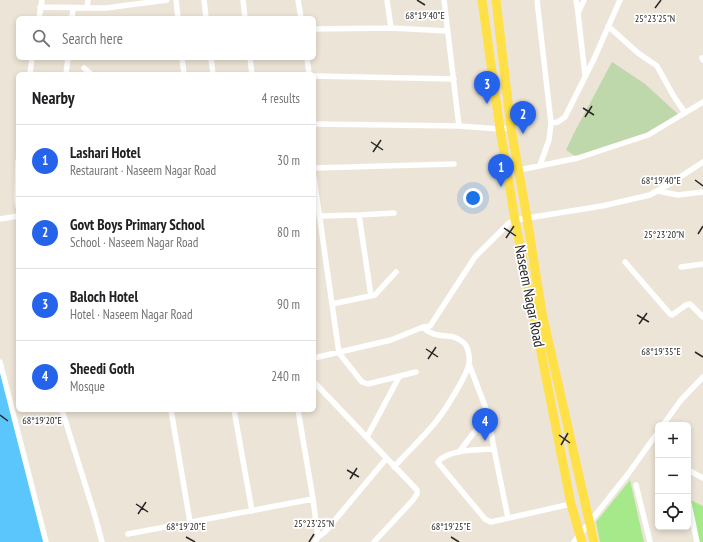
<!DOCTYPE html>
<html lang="en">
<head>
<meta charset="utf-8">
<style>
  :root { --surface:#fff; --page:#f6f6f6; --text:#202124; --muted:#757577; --line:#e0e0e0; --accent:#2563eb }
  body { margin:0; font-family:"PT Sans Narrow",sans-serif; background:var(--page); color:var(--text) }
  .controls { position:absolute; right:12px; bottom:12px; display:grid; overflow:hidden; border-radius:6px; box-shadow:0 2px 6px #0003 }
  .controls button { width:36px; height:36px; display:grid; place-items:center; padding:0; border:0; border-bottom:1px solid var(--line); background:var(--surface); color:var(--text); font:20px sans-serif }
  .you { position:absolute; left:473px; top:198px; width:14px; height:14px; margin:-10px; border:3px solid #fff; border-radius:50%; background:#1a73e8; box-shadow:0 0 0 6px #1a73e833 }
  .badge { display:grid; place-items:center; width:26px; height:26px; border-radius:50%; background:var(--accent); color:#fff; font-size:13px; font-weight:700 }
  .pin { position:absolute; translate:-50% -33px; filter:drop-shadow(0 1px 2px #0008) }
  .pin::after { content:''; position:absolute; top:21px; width:14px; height:12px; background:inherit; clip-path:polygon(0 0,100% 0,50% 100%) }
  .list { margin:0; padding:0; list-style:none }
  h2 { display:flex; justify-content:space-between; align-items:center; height:52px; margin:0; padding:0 16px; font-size:17px }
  h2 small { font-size:13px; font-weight:400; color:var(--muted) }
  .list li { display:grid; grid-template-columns:26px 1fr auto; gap:12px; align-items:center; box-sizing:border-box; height:72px; padding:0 16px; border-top:1px solid var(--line) }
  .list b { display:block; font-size:15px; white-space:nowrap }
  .list p { margin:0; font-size:13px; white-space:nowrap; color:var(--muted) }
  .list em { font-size:13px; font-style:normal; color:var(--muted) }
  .icon { flex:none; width:22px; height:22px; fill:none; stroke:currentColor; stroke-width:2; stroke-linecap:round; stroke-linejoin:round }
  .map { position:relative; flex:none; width:703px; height:542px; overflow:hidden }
  .search { position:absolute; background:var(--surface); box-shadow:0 2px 6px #0003; left:16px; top:16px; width:300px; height:44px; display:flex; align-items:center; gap:10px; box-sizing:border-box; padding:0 14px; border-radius:6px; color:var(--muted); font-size:15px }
  .panel { position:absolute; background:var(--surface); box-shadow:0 2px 6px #0003; left:16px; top:72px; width:300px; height:340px; border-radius:6px }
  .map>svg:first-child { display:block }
</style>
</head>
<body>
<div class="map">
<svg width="703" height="542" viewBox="0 0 703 542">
  <rect width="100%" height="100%" fill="#ece4d6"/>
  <path fill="#a5e98b" d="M630,480L644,542H600L596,522Z
    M688,499L703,506V542H697Z"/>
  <path fill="#bed7ab" d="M612,62L645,84L680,116L648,135L578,158L566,150L574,133Z"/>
  <path fill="#5bc6fb" d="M0,362L46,542H0Z"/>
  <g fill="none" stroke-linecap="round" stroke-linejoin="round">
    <path stroke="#fff" stroke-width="5.5" d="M176,0L178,18
      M204,0L206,18
      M243,0L245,18
      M298,0L301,18
      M387,0L391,28
      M444,0L459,126
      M537,0L551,123
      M576,0L578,12
      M584,0L578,13L585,75
      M40,7L106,8L167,0
      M87,8L88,0
      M39,18L42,0
      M72,18L73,8
      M608,26L638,53L657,66L673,95L685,113
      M314,29L391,28L448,31
      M182,58L184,74
      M211,58L213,74
      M250,58L252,74
      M307,58L309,74
      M702,58L703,60
      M84,68L91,74
      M30,74L32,58
      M66,74L68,58
      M314,76L454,79
      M314,124L459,126L500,129L511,128
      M18,161L17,199L18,206
      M540,165L549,140L551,123L558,122L565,117L594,59L620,0
      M314,168L454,164
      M519,170L578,158L648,135L703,102
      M314,178L339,353L362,382L368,384L416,372
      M658,191L678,195L703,192
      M319,216L359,215
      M0,219L18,216
      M625,262L670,314L672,315L686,305L690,304L703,317
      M681,267L703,264
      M371,296L359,215L394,213
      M332,304L375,295L396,272
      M314,358L391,340L423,327L430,326L475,257L509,223L515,220L602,206L650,195L671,183L703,162
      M0,362L46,542
      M469,364L488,414L494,449C479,450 448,449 438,462L440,465L485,519L491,522L571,504
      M314,382L417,490V494L413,500L374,542
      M62,410L95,516L102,542
      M171,410L190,522
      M234,410L252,511
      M298,410L313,499L318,537L315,542
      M663,425L681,400L703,377
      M367,437L399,377
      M494,449L508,518
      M459,452L488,414
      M394,467C408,451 425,436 438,419C445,410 468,374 469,363C470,358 468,346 464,343C453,331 435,341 423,327
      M688,470L703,478
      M636,485L650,542
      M688,499L697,542
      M128,534L313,499
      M318,537L325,532L386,459
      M574,542L628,474L658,432"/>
    <path stroke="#ffe047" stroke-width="9" d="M482,0L500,129L515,220L571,504L582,542
      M496,0L511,128L527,218L542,313L594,542"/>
  </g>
  <path fill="none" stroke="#272727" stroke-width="1.5" d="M417,0L425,5M655,8L661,0M583,108L594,115M585,117L592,106M371,142L383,150M373,152L381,140M695,180L703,186M504,228L516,236M698,234L703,226M506,238L514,226M637,315L649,322M639,324L647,313M426,349L438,357M695,352L703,357M428,359L436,347M0,415L8,421M559,435L570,443M561,445L568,433M347,470L359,477M350,479L357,468M136,504L148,512M138,514L146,502M186,537L195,542M451,537L459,542M309,542L314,534"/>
  <g text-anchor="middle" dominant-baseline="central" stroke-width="3.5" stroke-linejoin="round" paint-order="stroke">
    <g font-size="15" fill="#272727" stroke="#fff">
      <text transform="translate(530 296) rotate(79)">Naseem Nagar Road</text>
    </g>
  </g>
  <g font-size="10" text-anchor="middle" fill="#272727" stroke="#fff" stroke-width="3.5" stroke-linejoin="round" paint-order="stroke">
    <text x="425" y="19">68°19'40"E</text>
    <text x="655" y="22">25°23'25"N</text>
    <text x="661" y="184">68°19'40"E</text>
    <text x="664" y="238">25°23'20"N</text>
    <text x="661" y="355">68°19'35"E</text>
    <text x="42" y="424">68°19'20"E</text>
    <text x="314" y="527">25°23'25"N</text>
    <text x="186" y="530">68°19'20"E</text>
    <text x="451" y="530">68°19'25"E</text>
  </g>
</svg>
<div class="controls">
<button>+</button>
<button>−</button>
<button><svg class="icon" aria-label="locate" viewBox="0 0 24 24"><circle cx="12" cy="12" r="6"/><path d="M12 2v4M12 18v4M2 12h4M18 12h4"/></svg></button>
</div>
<div class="you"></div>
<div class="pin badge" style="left:501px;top:187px">1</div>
<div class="pin badge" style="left:523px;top:134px">2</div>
<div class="pin badge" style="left:487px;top:104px">3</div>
<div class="pin badge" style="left:485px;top:441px">4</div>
<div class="search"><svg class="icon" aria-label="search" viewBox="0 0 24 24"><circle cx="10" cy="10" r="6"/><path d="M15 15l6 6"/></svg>Search here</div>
<section class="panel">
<h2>Nearby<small>4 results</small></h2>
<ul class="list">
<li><span class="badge">1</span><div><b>Lashari Hotel</b><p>Restaurant · Naseem Nagar Road</p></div><em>30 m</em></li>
<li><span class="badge">2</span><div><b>Govt Boys Primary School</b><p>School · Naseem Nagar Road</p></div><em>80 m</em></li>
<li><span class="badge">3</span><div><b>Baloch Hotel</b><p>Hotel · Naseem Nagar Road</p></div><em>90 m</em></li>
<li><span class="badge">4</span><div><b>Sheedi Goth</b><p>Mosque</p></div><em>240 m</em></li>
</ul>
</section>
</div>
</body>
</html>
